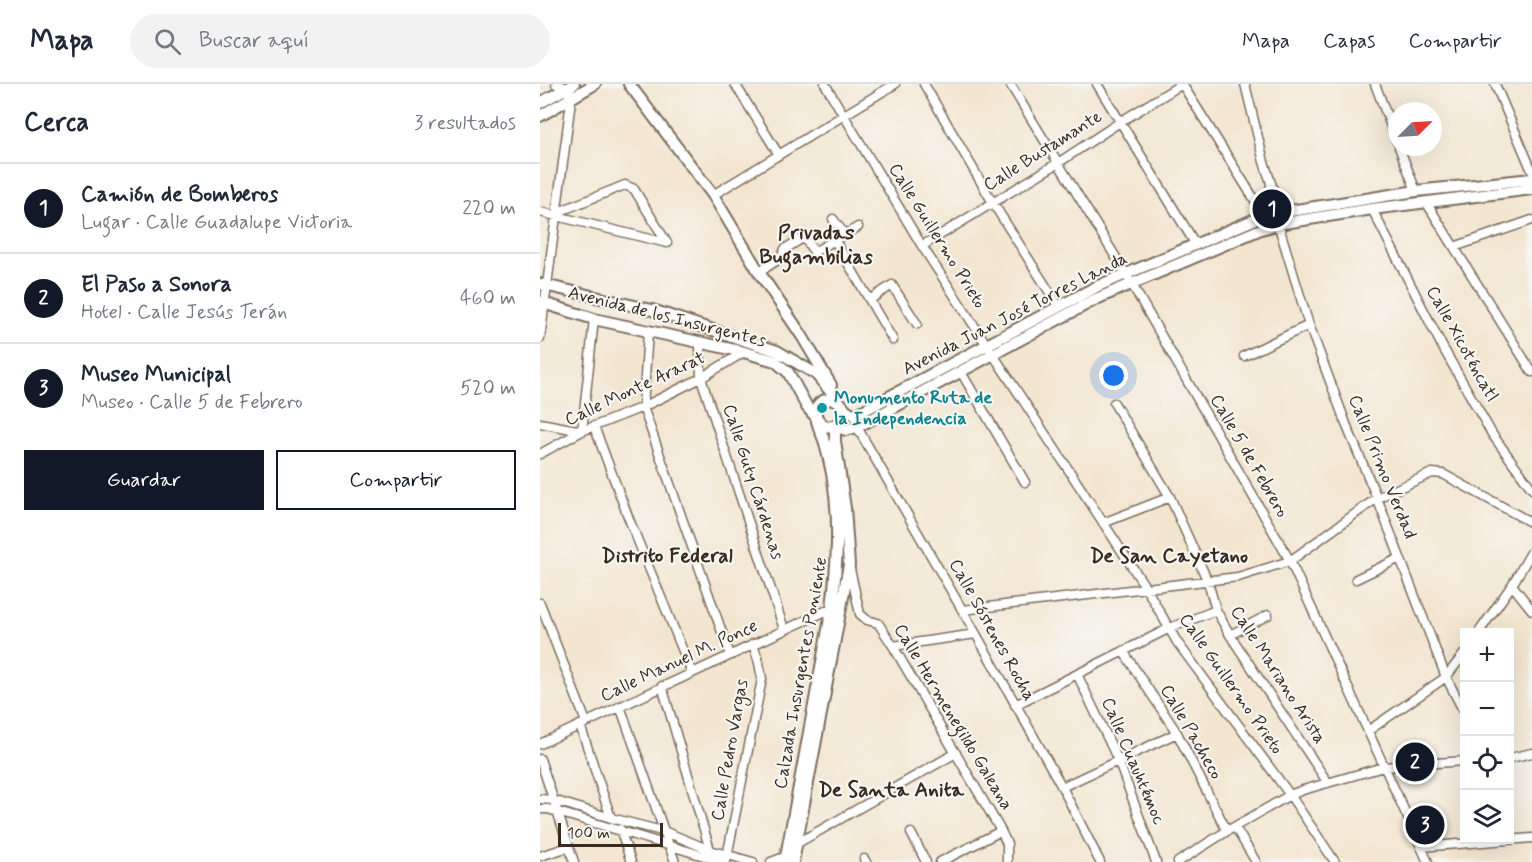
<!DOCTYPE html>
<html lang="es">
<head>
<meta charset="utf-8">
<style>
  :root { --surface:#fff; --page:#f2f2f3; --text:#1f2937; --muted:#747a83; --line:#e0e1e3; --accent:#111827 }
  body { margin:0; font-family:Mynerve,sans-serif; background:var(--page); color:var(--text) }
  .controls { position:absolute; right:18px; bottom:18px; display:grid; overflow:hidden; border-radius:0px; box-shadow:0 6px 24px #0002 }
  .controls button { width:54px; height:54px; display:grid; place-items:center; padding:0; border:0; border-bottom:2px solid var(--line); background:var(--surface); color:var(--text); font:30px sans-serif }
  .compass { position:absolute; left:848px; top:18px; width:54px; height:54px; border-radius:50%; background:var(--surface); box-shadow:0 6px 24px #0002; rotate:66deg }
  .scale { position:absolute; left:18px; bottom:15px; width:105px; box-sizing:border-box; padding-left:6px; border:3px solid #3b2a1e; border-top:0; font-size:16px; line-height:21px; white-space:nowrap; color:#3b2a1e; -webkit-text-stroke:4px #f6f6f2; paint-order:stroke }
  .you { position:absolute; left:574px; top:292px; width:21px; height:21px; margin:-15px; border:4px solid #fff; border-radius:50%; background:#1a73e8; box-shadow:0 0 0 9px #1a73e833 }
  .badge { display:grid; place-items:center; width:39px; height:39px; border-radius:50%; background:var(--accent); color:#fff; font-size:20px; font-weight:700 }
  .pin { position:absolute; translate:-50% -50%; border:3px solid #fff; box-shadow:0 2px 6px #0006 }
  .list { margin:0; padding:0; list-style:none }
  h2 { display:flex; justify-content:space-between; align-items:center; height:78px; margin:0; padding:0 24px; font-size:26px }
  h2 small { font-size:20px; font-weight:400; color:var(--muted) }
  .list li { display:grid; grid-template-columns:39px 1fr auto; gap:18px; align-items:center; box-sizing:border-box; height:90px; padding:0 24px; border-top:2px solid var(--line) }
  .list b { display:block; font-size:22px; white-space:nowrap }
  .list p { margin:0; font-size:20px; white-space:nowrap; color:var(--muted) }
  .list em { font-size:20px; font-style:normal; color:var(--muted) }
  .actions { display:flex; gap:12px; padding:18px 24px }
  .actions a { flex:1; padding:14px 0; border:2px solid var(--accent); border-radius:0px; text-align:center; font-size:21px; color:var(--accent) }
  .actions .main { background:var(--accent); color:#fff }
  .icon { flex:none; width:33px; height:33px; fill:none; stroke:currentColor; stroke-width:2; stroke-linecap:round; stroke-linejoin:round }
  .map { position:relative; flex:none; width:992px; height:778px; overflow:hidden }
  header { display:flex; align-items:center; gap:36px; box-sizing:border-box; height:84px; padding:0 30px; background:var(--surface); border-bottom:2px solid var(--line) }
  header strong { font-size:28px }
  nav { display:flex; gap:33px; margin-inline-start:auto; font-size:21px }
  .search { width:420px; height:54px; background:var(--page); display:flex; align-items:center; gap:15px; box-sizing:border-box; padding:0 21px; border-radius:33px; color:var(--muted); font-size:22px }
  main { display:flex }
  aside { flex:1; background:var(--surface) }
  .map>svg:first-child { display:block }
</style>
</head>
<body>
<header>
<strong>Mapa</strong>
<div class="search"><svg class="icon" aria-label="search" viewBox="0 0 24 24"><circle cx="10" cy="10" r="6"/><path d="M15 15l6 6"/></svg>Buscar aquí</div>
<nav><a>Mapa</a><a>Capas</a><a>Compartir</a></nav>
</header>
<main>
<aside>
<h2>Cerca<small>3 resultados</small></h2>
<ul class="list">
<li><span class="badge">1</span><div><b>Camión de Bomberos</b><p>Lugar · Calle Guadalupe Victoria</p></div><em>220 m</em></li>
<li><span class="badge">2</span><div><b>El Paso a Sonora</b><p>Hotel · Calle Jesús Terán</p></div><em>460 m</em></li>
<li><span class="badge">3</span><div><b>Museo Municipal</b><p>Museo · Calle 5 de Febrero</p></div><em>520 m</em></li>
</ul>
<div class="actions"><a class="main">Guardar</a><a>Compartir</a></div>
</aside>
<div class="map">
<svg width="992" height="778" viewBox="0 0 992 778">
  <rect width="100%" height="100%" fill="#f6f6f2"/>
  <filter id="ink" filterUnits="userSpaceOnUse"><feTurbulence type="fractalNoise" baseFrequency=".0167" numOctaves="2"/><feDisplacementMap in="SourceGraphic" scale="12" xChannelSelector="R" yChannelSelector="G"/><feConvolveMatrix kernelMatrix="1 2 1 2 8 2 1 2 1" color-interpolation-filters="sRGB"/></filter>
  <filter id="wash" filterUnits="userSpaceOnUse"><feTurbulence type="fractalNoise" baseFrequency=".008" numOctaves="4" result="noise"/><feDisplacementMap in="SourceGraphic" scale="24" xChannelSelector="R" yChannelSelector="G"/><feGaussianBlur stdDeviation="1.35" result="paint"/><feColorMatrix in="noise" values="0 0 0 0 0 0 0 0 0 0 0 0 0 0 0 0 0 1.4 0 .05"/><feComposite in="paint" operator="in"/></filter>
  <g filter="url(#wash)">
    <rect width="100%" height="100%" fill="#f3e6d1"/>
  </g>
  <g filter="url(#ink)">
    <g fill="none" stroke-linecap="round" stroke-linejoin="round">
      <g stroke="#7b6c5d" stroke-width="11">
        <path id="minor" d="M16,0L26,4L28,9
          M195,0L239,71
          M285,0L382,162L606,504L637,558L750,711L795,778
          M384,0L453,119L519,223
          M470,0L586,190L750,477L888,778
          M557,0L656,161
          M642,0L726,134
          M705,0L724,78L742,132
          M835,0L857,58
          M955,0L992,87
          M859,63L876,107
          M731,100C728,117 725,134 740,146L769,241L806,340L837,414L906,593L924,628
          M173,111L355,0
          M886,118L992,288
          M832,125L902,262L952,350L992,405
          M0,128L127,159
          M18,128L85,101L94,105L127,159
          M293,135L305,151
          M295,157L353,256
          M382,162L518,79L580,38L642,0
          M914,163L992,136
          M219,188L241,174L245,165L264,153L274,168L318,143
          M331,215L352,201L377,240
          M108,247L103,323L190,571
          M0,255L32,9
          M160,260L161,294L244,545
          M704,272L769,241
          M421,288L485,398
          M574,319L630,413L668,498L676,526L690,551L788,699
          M315,331L317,343L436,550L522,703L560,778
          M0,339L42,347L54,235
          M54,342L89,435L152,589
          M0,370L42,347L103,323L161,294L204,268
          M563,439L630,413
          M310,485L320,530L327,536L338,539L353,562L461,747L467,760V778
          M816,495L860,474
          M972,501L992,526
          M0,519L46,638
          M423,526L698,493L750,477L837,414L892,389L903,390L992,439
          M939,548L972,501L992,467
          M690,551L728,531
          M353,562L436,550
          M583,567L637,649L687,747
          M537,590L578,676L616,778
          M122,602L170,766
          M475,621L630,544L676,526
          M80,622L135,778
          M40,641L71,734
          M828,647L906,593L924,570
          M0,660L292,524
          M970,674L992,669
          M0,675L34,778
          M522,703L637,649
          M0,715L13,716L71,734L126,748L170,766L213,778
          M0,725H8L184,778
          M695,743L716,778
          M80,745L91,778
          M371,749L386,778
          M256,760L416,669
          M881,763L992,754
          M0,772L29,763
          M324,775L326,778
          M186,778L222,595L219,579L213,560
          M231,778L250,771
          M400,778L461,747
          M638,778L687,747L750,711L763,706L843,683L924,677"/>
      </g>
      <g stroke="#7b6c5d" stroke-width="14">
        <path id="major" d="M89,0L173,111L219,188L262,252L291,301
          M0,19L34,0
          M0,32L55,0
          M0,200L112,226L237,267L276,290L306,326L315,331L558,202L725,131L876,107L992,95
          M0,218L54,235L204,268L235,277L248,288L267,323L284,342C299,345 307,333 301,320
          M295,342L306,346L317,343L556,215L721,145L738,140L832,125L992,105
          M245,778L292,524C297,480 300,439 293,395C291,383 288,371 285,359C282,349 275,339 276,328C276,317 286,314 296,316
          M253,778L309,481L305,424L295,357V342"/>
      </g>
      <use href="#minor" stroke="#fff" stroke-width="8"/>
      <use href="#major" stroke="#fff" stroke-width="10"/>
    </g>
  </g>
  <circle fill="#0f9aa8" stroke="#f6f6f2" stroke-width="2" cx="282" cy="324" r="6"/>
  <g text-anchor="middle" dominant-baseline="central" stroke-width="4.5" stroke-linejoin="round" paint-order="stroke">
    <g font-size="18" fill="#3b2a1e" stroke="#f6f6f2">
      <text transform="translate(503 67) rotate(-32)">Calle Bustamante</text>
      <text transform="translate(397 152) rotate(58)">Calle Guillermo Prieto</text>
      <text transform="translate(475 230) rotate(-27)">Avenida Juan José Torres Landa</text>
      <text transform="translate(127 233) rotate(14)">Avenida de los Insurgentes</text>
      <text transform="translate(922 260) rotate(61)">Calle Xicoténcatl</text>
      <text transform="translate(95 305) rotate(-25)">Calle Monte Ararat</text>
      <text transform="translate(709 372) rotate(60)">Calle 5 de Febrero</text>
      <text transform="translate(842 383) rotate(68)">Calle Primo Verdad</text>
      <text transform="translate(213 398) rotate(72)">Calle Guty Cárdenas</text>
      <text transform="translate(452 546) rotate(61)">Calle Sóstenes Rocha</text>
      <text transform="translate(139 577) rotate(-25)">Calle Manuel M. Ponce</text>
      <text transform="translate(261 589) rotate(-80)">Calzada Insurgentes Poniente</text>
      <text transform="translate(738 591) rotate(57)">Calle Mariano Arista</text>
      <text transform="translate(691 600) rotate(55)">Calle Guillermo Prieto</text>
      <text transform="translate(413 633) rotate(59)">Calle Hermenegildo Galeana</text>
      <text transform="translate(651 648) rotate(60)">Calle Pacheco</text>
      <text transform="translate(190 666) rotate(-80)">Calle Pedro Vargas</text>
      <text transform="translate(593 677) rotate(67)">Calle Cuauhtémoc</text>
    </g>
    <g font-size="18" font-weight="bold" fill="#0d838f" stroke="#f6f6f2" text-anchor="start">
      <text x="294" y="314">Monumento Ruta de<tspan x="294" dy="21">la Independencia</tspan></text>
    </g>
    <g font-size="21" font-weight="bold" fill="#3b2a1e" stroke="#f6f6f2">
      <text x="276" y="149">Privadas<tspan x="276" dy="24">Bugambilias</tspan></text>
      <text x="127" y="472">Distrito Federal</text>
      <text x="629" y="472">De San Cayetano</text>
      <text x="351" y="706">De Santa Anita</text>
    </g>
  </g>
</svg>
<div class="controls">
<button>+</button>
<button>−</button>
<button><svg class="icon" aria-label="locate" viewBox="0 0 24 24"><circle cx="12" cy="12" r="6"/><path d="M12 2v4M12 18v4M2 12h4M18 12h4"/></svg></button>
<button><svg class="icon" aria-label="layers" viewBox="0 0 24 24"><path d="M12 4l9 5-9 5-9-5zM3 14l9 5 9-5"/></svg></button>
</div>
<svg class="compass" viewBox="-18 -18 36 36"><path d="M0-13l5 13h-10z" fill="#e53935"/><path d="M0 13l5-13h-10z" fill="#747a83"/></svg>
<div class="scale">100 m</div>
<div class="you"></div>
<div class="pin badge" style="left:732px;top:125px">1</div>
<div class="pin badge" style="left:875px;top:678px">2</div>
<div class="pin badge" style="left:885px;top:741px">3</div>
</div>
</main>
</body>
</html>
